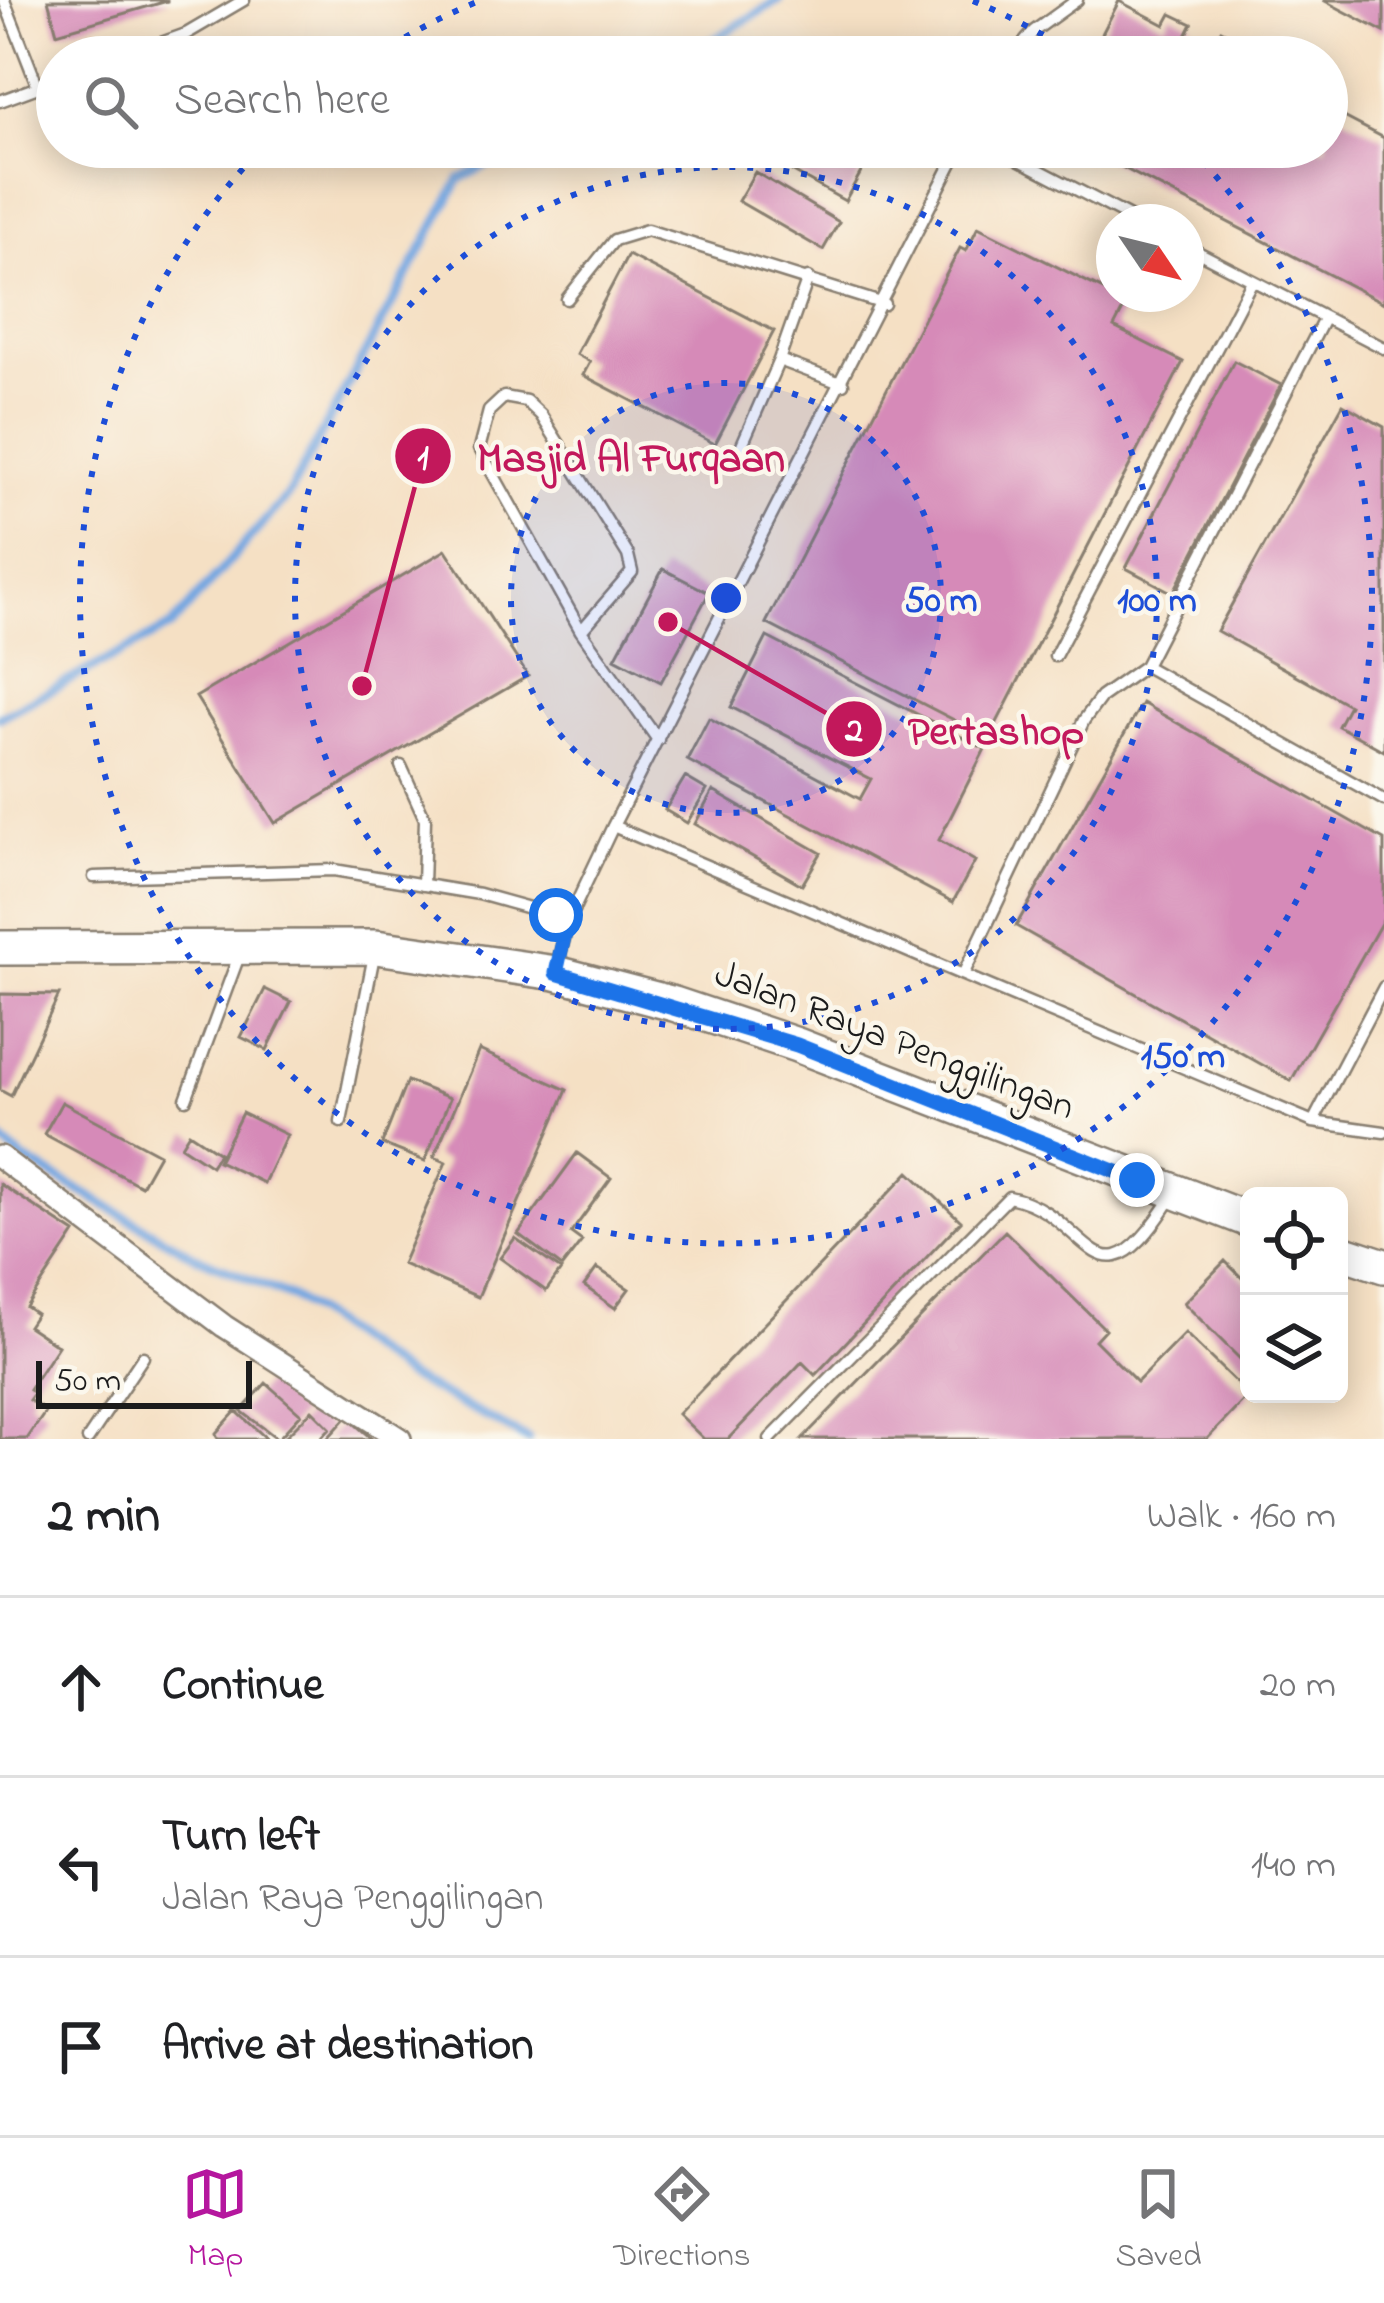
<!DOCTYPE html>
<html lang="en">
<head>
<meta charset="utf-8">
<style>
  :root { --surface:#fff; --page:#f2f2f2; --text:#202124; --muted:#757577; --line:#e0e0e0; --accent:#b5179e }
  body { margin:0; font-family:"Indie Flower",sans-serif; background:var(--page); color:var(--text) }
  .controls { position:absolute; right:36px; bottom:36px; display:grid; overflow:hidden; border-radius:18px; box-shadow:0 6px 30px #0003 }
  .controls button { width:108px; height:108px; display:grid; place-items:center; padding:0; border:0; border-bottom:3px solid var(--line); background:var(--surface); color:var(--text); font:60px sans-serif }
  .compass { position:absolute; left:1096px; top:204px; width:108px; height:108px; border-radius:50%; background:var(--surface); box-shadow:0 6px 30px #0003; rotate:125deg }
  .scale { position:absolute; left:36px; bottom:30px; width:216px; box-sizing:border-box; padding-left:12px; border:6px solid #1c1c1c; border-top:0; font-size:33px; line-height:42px; white-space:nowrap; color:#1c1c1c; -webkit-text-stroke:9px #fbf7ec; paint-order:stroke }
  .stop { position:absolute; width:36px; height:36px; margin:-27px; border:9px solid #1a73e8; border-radius:50%; background:#fff }
  .stop.end { background:#1a73e8; border-color:#fff; box-shadow:0 3px 12px #0008 }
  .list { margin:0; padding:0; list-style:none }
  h2 { display:flex; justify-content:space-between; align-items:center; height:156px; margin:0; padding:0 48px; font-size:51px }
  h2 small { font-size:39px; font-weight:400; color:var(--muted) }
  .list li { display:grid; grid-template-columns:78px 1fr auto; gap:36px; align-items:center; box-sizing:border-box; height:180px; padding:0 48px; border-top:3px solid var(--line) }
  .list b { display:block; font-size:45px; white-space:nowrap }
  .list p { margin:0; font-size:39px; white-space:nowrap; color:var(--muted) }
  .list em { font-size:39px; font-style:normal; color:var(--muted) }
  .icon { flex:none; width:66px; height:66px; fill:none; stroke:currentColor; stroke-width:2; stroke-linecap:round; stroke-linejoin:round }
  .map { position:relative; flex:none; width:1384px; height:1439px; overflow:hidden }
  .search { position:absolute; background:var(--surface); box-shadow:0 6px 30px #0003; left:36px; right:36px; top:36px; height:132px; display:flex; align-items:center; gap:30px; box-sizing:border-box; padding:0 42px; border-radius:66px; color:var(--muted); font-size:45px }
  .sheet { height:696px; background:var(--surface) }
  nav { display:flex; justify-content:space-around; align-items:center; box-sizing:border-box; height:168px; border-top:3px solid var(--line); background:var(--surface); font-size:33px; color:var(--muted) }
  nav a { display:grid; justify-items:center; gap:6px }
  nav .on { color:var(--accent) }
  .map>svg:first-child { display:block }
</style>
</head>
<body>
<div class="map">
<svg width="1384" height="1439" viewBox="0 0 1384 1439">
  <rect width="100%" height="100%" fill="#fbf7ec"/>
  <filter id="ink" filterUnits="userSpaceOnUse"><feTurbulence type="fractalNoise" baseFrequency=".00833" numOctaves="2"/><feDisplacementMap in="SourceGraphic" scale="24" xChannelSelector="R" yChannelSelector="G"/><feConvolveMatrix kernelMatrix="1 2 1 2 8 2 1 2 1" color-interpolation-filters="sRGB"/></filter>
  <filter id="wash" filterUnits="userSpaceOnUse"><feTurbulence type="fractalNoise" baseFrequency=".004" numOctaves="4" result="noise"/><feDisplacementMap in="SourceGraphic" scale="48" xChannelSelector="R" yChannelSelector="G"/><feGaussianBlur stdDeviation="2.7" result="paint"/><feColorMatrix in="noise" values="0 0 0 0 0 0 0 0 0 0 0 0 0 0 0 0 0 1.4 0 .05"/><feComposite in="paint" operator="in"/></filter>
  <g filter="url(#wash)">
    <rect width="100%" height="100%" fill="#f5e0c4"/>
    <g fill="none" stroke-linecap="round" stroke-linejoin="round">
      <path stroke="#76a7e1" stroke-width="9" d="M685,57L779,0
        M0,717L172,626L288,495L460,179L522,147
        M0,1139L22,1158L195,1256L295,1299L404,1375L528,1439"/>
    </g>
    <g id="blocks">
      <path fill="#d68ab8" d="M48,0H167V1L57,33Z
        M1323,0H1384V32Z
        M1119,1L1165,25L1171,14L1192,24L1186,36L1211,49L1221,30L1273,57H1090Z
        M1327,108L1384,138V303L1083,147H1327Z
        M779,147H836L866,163L845,201L772,160Z
        M755,172L839,222L823,250L738,201Z
        M978,227L1127,302L1114,327L1183,362L989,738L766,623L960,248L966,251Z
        M628,255L774,331L715,444L583,375L590,362L576,354Z
        M1234,361L1281,385L1173,593L1126,568Z
        M1343,404L1384,427V751L1338,726L1349,705L1217,631Z
        M446,550L528,676L275,823L196,697Z
        M663,569L709,593L661,682L615,658Z
        M767,637L985,749L939,840L975,861L953,902L687,760L709,718L860,799L871,779L731,707Z
        M1142,703L1384,840V918L1291,1081L1016,926Z
        M685,777L707,790L687,823L665,810Z
        M713,791L821,853L802,885L695,824Z
        M265,989L291,1002L267,1050L241,1037Z
        M0,994L59,995L11,1096L0,1090Z
        M479,1050L567,1090L478,1297L402,1264L446,1162L434,1157Z
        M407,1081L450,1098L425,1161L382,1144Z
        M62,1102L159,1154L141,1186L44,1134Z
        M242,1113L287,1135L264,1183L218,1161Z
        M189,1133L219,1153L211,1166L181,1146Z
        M577,1153L611,1178L571,1233L582,1241L562,1267L518,1234Z
        M909,1172L961,1221L815,1375L802,1362L728,1439H704L678,1414Z
        M0,1184L75,1233L26,1307L36,1314L28,1326L58,1346L29,1390L34,1393L29,1400L46,1411L27,1439H0Z
        M1005,1231L1105,1329L1095,1340L1137,1382L1185,1333L1249,1395L1207,1439H802Z
        M515,1238L561,1270L546,1291L500,1258Z
        M1225,1261L1249,1285V1368L1184,1303Z
        M597,1268L629,1289L615,1308L584,1286Z
        M266,1383L301,1414L278,1439L241,1411Z
        M312,1410L330,1428L320,1439H283Z
        M236,1411L267,1439H218L216,1433Z
        M347,1417L372,1439H327Z"/>
    </g>
  </g>
  <g filter="url(#ink)">
    <use href="#blocks" fill-opacity="0" stroke="#887e70" stroke-width="3"/>
    <g fill="none" stroke-linecap="round" stroke-linejoin="round">
      <g stroke="#887e70" stroke-width="15">
        <path id="lane" d="M4,0L38,87
          M122,57L186,34L244,0
          M1012,57L1034,31L1077,0
          M0,101L57,80
          M995,147L1139,222
          M1186,246L1384,348
          M567,299L614,240L647,230L884,304
          M1324,319L1145,666L1384,800
          M779,360L808,278
          M734,463L779,360L843,384
          M581,631L632,572L628,555L541,415L526,401L504,397L489,411L479,449L581,631L658,740
          M1055,656L1252,281
          M1145,666L1101,697L1084,720L963,975L1313,1122L1384,987
          M401,766L425,819L423,885
          M613,826L963,975
          M94,877L334,870L479,894L569,919
          M557,966L569,919L613,826L960,147
          M186,1099L240,953
          M341,1122L375,950
          M1313,1122L1384,1132
          M88,1439L143,1357
          M770,1439L1009,1197C1094,1214 1093,1324 1174,1194"/>
      </g>
      <g stroke="#887e70" stroke-width="26">
        <path id="street" d="M0,1157L224,1326L400,1439"/>
      </g>
      <g stroke="#887e70" stroke-width="38">
        <path id="secondary" d="M0,948L376,947L556,973L674,1004L797,1045L1249,1220
          M1339,1251L1384,1266"/>
      </g>
      <use href="#lane" stroke="#fff" stroke-width="10"/>
      <use href="#street" stroke="#fff" stroke-width="21"/>
      <use href="#secondary" stroke="#fff" stroke-width="33"/>
    </g>
  </g>
  <g fill="none" stroke-linecap="round" stroke-linejoin="round" filter="url(#ink)">
    <path stroke="#1a73e8" stroke-width="15" d="M556,915L568,919L556,973L797,1045L1137,1180"/>
  </g>
  <circle cx="726" cy="598" r="215" fill="#1d4ed8" fill-opacity=".12"/>
  <g fill="none" stroke="#1d4ed8" stroke-width="6" stroke-dasharray="6 12">
    <circle cx="726" cy="598" r="215"/>
    <circle cx="726" cy="598" r="431"/>
    <path d="M374 56A646 646 0 0 1 479 1M973 1A646 646 0 0 1 1078 56M1191 149A646 646 0 1 1 261 149"/>
  </g>
  <g text-anchor="middle" dominant-baseline="central" stroke-width="9" stroke-linejoin="round" paint-order="stroke">
    <g font-size="39" fill="#1c1c1c" stroke="#fbf7ec">
      <text transform="translate(894 1042) rotate(21)">Jalan Raya Penggilingan</text>
    </g>
  </g>
  <circle cx="726" cy="598" r="18" fill="#1d4ed8" stroke="#fbf7ec" stroke-width="6"/>
  <g font-size="36" text-anchor="middle" font-weight="bold" fill="#1d4ed8" stroke="#fbf7ec" stroke-width="9" stroke-linejoin="round" paint-order="stroke">
    <text x="941" y="611">50 m</text>
    <text x="1157" y="611">100 m</text>
    <text x="1183" y="1067">150 m</text>
  </g>
  <path fill="none" stroke="#c2185b" stroke-width="4.5" d="M362 686L423 456M668 622L854 729"/>
  <g fill="#c2185b" stroke="#fbf7ec" stroke-width="4.5">
    <circle cx="362" cy="686" r="12"/>
    <circle cx="668" cy="622" r="12"/>
    <circle cx="423" cy="456" r="30"/>
    <circle cx="854" cy="729" r="30"/>
  </g>
  <g font-size="36" text-anchor="middle" font-weight="bold" fill="#fff">
    <text x="423" y="468">1</text>
    <text x="854" y="741">2</text>
  </g>
  <g font-size="42" text-anchor="middle" font-weight="bold" fill="#c2185b" stroke="#fbf7ec" stroke-width="9" stroke-linejoin="round" paint-order="stroke">
    <text x="631" y="471">Masjid Al Furqaan</text>
    <text x="996" y="744">Pertashop</text>
  </g>
</svg>
<div class="controls">
<button><svg class="icon" aria-label="locate" viewBox="0 0 24 24"><circle cx="12" cy="12" r="6"/><path d="M12 2v4M12 18v4M2 12h4M18 12h4"/></svg></button>
<button><svg class="icon" aria-label="layers" viewBox="0 0 24 24"><path d="M12 4l9 5-9 5-9-5zM3 14l9 5 9-5"/></svg></button>
</div>
<svg class="compass" viewBox="-18 -18 36 36"><path d="M0-13l5 13h-10z" fill="#e53935"/><path d="M0 13l5-13h-10z" fill="#757577"/></svg>
<div class="scale">50 m</div>
<div class="stop" style="left:556px;top:915px"></div>
<div class="stop end" style="left:1137px;top:1180px"></div>
<div class="search"><svg class="icon" aria-label="search" viewBox="0 0 24 24"><circle cx="10" cy="10" r="6"/><path d="M15 15l6 6"/></svg>Search here</div>
</div>
<section class="sheet">
<h2>2 min<small>Walk · 160 m</small></h2>
<ul class="list">
<li><svg class="icon" aria-label="ahead" viewBox="0 0 24 24"><path d="M12 20V5M6 11l6-6 6 6"/></svg><div><b>Continue</b></div><em>20 m</em></li>
<li><svg class="icon" aria-label="left" viewBox="0 0 24 24"><path d="M17 20v-9H6M10 6l-5 5 5 5"/></svg><div><b>Turn left</b><p>Jalan Raya Penggilingan</p></div><em>140 m</em></li>
<li><svg class="icon" aria-label="arrive" viewBox="0 0 24 24"><path d="M6 21V4h12l-3 4 3 4H6"/></svg><div><b>Arrive at destination</b></div></li>
</ul>
</section>
<nav>
<a class="on"><svg class="icon" aria-label="map" viewBox="0 0 24 24"><path d="M3 6l6-2 6 2 6-2v14l-6 2-6-2-6 2zM9 4v14M15 6v14"/></svg>Map</a>
<a><svg class="icon" aria-label="directions" viewBox="0 0 24 24"><path d="M12 3l9 9-9 9-9-9zM9 14v-3h6M13 9l2 2-2 2"/></svg>Directions</a>
<a><svg class="icon" aria-label="saved" viewBox="0 0 24 24"><path d="M7 4h10v16l-5-4-5 4z"/></svg>Saved</a>
</nav>
</body>
</html>
